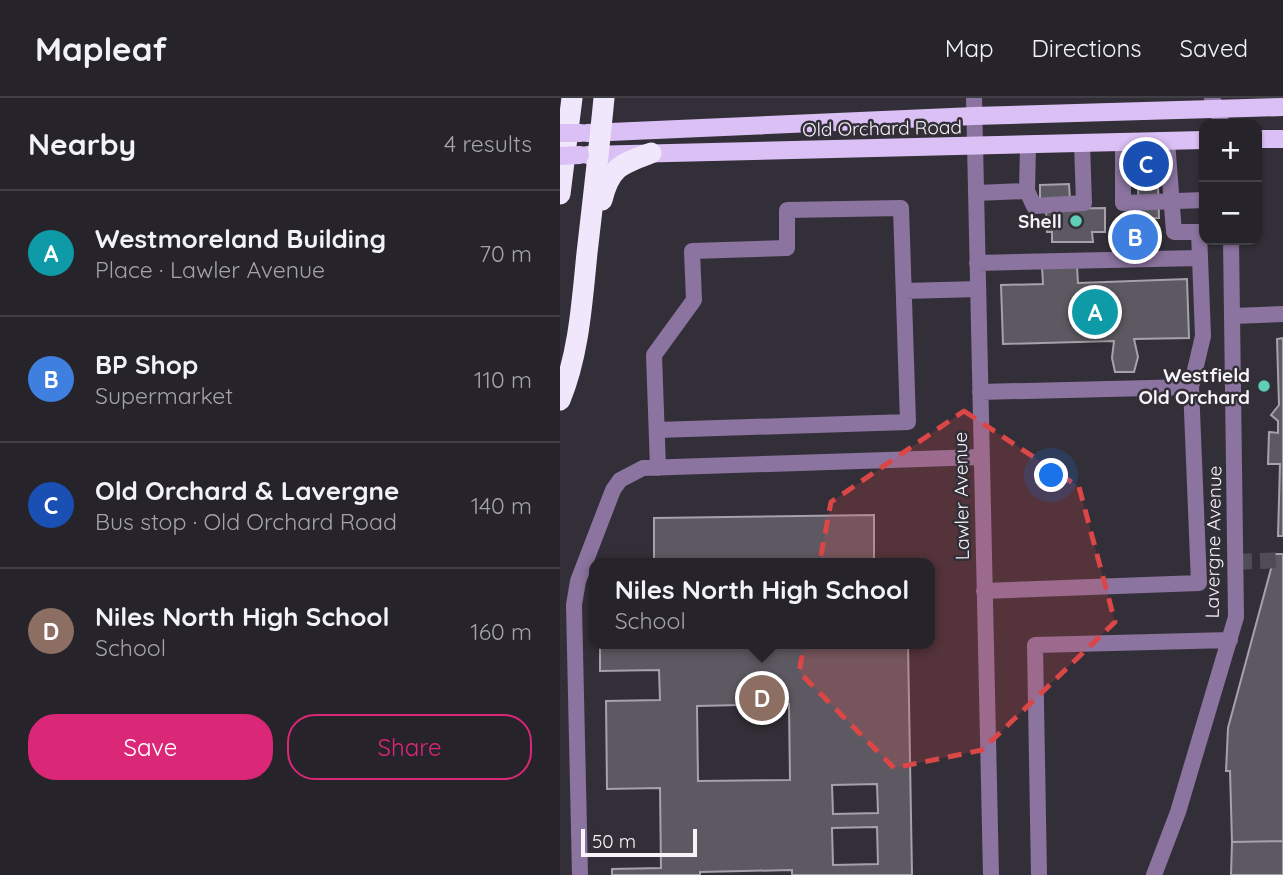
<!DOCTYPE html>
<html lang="en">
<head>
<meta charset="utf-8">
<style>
  :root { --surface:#26232a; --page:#2e2b32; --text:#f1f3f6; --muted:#a4a4a8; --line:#424047; --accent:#db2777 }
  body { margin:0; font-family:Quicksand,sans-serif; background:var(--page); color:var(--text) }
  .controls { position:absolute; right:21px; top:21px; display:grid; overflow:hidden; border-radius:14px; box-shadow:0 2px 5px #0004 }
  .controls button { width:63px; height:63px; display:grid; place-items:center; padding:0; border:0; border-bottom:2px solid var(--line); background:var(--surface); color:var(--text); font:35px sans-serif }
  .scale { position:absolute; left:21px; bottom:18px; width:116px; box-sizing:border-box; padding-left:7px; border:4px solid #f6f3f9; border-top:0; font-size:19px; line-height:24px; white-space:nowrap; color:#f6f3f9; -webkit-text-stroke:5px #332f38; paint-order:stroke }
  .you { position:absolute; left:492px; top:378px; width:24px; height:24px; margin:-18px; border:5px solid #fff; border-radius:50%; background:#1a73e8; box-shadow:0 0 0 10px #1a73e833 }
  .badge { display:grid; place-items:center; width:46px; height:46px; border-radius:50%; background:var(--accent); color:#fff; font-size:23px; font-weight:700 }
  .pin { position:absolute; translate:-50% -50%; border:4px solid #fff; box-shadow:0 2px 7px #0006 }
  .popup { position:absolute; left:29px; top:460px; width:346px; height:91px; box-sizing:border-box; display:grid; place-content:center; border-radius:14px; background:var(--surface); filter:drop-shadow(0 2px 5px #0005); font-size:23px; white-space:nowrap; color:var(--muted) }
  .popup b { font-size:26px; color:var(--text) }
  .popup::after { content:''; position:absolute; left:50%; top:100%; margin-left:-14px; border:14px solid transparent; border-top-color:var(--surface) }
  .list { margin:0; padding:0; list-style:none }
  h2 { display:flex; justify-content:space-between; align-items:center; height:91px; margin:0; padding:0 28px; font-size:30px }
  h2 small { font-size:23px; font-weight:400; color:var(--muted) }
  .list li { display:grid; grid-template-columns:46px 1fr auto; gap:21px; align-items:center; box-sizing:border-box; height:126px; padding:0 28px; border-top:2px solid var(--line) }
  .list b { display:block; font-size:26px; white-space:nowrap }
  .list p { margin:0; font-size:23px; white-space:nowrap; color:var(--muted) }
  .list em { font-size:23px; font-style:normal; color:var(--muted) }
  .actions { display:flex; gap:14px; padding:21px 28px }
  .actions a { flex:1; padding:16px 0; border:2px solid var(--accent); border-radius:28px; text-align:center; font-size:24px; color:var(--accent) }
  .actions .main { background:var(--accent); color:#fff }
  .map { position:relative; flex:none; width:723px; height:777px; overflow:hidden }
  header { display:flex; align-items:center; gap:42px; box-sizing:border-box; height:98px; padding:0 35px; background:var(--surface); border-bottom:2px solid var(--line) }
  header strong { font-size:33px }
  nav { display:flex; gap:38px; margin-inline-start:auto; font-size:24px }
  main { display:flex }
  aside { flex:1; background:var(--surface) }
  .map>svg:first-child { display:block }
</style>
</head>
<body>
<header>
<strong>Mapleaf</strong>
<nav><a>Map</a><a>Directions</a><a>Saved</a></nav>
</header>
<main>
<aside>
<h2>Nearby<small>4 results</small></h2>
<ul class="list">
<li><span class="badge" style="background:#0f9aa8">A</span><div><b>Westmoreland Building</b><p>Place · Lawler Avenue</p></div><em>70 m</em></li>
<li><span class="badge" style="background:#3f7fe0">B</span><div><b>BP Shop</b><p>Supermarket</p></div><em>110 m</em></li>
<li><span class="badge" style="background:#1a4fb4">C</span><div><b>Old Orchard &amp; Lavergne</b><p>Bus stop · Old Orchard Road</p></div><em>140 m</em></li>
<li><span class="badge" style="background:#8d6e63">D</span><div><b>Niles North High School</b><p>School</p></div><em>160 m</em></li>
</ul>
<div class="actions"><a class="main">Save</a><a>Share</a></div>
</aside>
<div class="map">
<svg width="723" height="777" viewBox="0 0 723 777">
  <rect width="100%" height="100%" fill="#332f38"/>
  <path fill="#5d5962" stroke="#a6a1ab" stroke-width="2" fill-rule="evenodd" d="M509,86L510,102L480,103V87Z
    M598,88L599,120L579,121L578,89Z
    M545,110V134H532L533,144H492V134H487L486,111Z
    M593,128L594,148L557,150L556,129Z
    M517,168L518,185L627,181L629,240L574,241L578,259L574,274H555L552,260L554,243L443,246L441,187L483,186L482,169Z
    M723,240V438H718L720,366H708L709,334L718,335V323L711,317L719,307L717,241Z
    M314,417V465H94V420Z
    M715,456H723V743L672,744L670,673H666L668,630Z
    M40,546H348L352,777H232V772L140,774V777H52V771L101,770L100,690L47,691L46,603L100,602L99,572L40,573ZM229,606L230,682L138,683L137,608ZM317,686L318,715L273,716L272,687ZM317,729L318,766L273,767L272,730Z
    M723,743V777H671L672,744Z"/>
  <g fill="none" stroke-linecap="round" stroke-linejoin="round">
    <path stroke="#504c55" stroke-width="16" stroke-dasharray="16 8" stroke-linecap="butt" d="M676,464L723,462"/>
    <path stroke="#8b749f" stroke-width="16" d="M414,0L431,777
      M652,0L662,26
      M607,43L614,134H644
      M563,45V105L644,102
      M467,93L474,108L524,105L522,46
      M416,95L467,93L468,48
      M417,165L639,160
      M344,193L418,191
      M673,218L723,216
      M420,294L631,289
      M97,332L348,324L341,110L227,112V150L132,153L134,202L94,257L98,370
      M424,493L639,485L631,289L643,238L639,134
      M20,777L14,507L18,483L53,392L60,382L83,370L421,359
      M479,777L475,547L670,542
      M594,777L618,714L676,519L671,142"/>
    <path stroke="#dbc0f5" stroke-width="18" d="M27,35L414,18L723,9
      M697,41H723
      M27,57L644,42"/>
    <path stroke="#f1e7fc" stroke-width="21" d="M0,96L12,0
      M42,102C50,69 61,66 91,55
      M0,302C19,256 22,204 27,155C33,103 39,52 44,0"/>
    <path stroke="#dbc0f5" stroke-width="18" d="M0,35H21
      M0,58L20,57"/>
  </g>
  <path fill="#db4647" fill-opacity="0.2" stroke="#db4647" stroke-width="5" stroke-dasharray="14 9" stroke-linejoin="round" d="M404,313L519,389L555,524L422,652L334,670L239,574L271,404Z"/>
  <g fill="#5eceb7" stroke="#332f38" stroke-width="2.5">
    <circle cx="516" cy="123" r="7"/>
    <circle cx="704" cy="288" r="7"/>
  </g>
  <g text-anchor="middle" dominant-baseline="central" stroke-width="5" stroke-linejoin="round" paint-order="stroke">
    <g font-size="19" fill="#f6f3f9" stroke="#332f38">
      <text transform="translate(322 30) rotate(-1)">Old Orchard Road</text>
      <text transform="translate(401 398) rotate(-91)">Lawler Avenue</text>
      <text transform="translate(653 444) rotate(-89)">Lavergne Avenue</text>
    </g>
    <g font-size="19" font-weight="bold" fill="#f6f3f9" stroke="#332f38" text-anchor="end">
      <text x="502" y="123">Shell</text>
      <text x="690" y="277">Westfield<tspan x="690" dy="22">Old Orchard</tspan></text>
    </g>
  </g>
</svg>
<div class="controls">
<button>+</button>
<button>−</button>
</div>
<div class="scale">50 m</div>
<div class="you"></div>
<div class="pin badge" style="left:535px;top:214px;background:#0f9aa8">A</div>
<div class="pin badge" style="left:575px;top:139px;background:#3f7fe0">B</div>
<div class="pin badge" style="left:586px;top:66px;background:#1a4fb4">C</div>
<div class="pin badge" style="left:202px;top:600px;background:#8d6e63">D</div>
<div class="popup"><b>Niles North High School</b>School</div>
</div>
</main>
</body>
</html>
